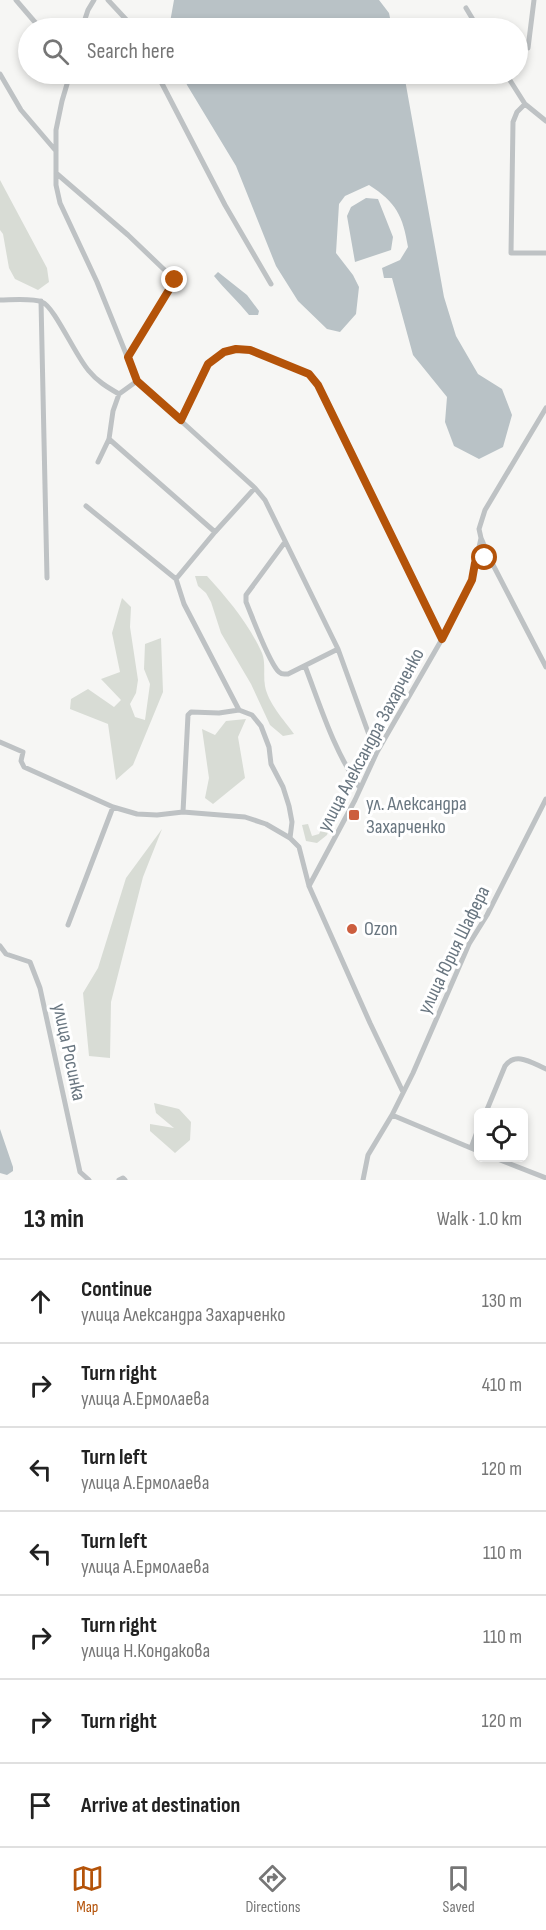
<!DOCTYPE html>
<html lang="en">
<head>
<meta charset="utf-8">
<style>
  :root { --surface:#fff; --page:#f2f2f2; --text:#222; --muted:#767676; --line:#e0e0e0; --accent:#b45309 }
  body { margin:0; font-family:"Sofia Sans Condensed",sans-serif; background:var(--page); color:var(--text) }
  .controls { position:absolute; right:18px; bottom:18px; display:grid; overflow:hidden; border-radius:9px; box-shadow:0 3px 9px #0003 }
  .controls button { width:54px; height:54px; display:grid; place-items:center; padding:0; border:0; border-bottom:2px solid var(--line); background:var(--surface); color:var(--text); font:30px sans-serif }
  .stop { position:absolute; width:18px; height:18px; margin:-14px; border:4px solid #b45309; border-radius:50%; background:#fff }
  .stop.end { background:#b45309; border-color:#fff; box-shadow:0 2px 6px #0008 }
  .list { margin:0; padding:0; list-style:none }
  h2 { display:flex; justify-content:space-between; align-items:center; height:78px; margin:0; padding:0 24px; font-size:26px }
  h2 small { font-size:20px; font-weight:400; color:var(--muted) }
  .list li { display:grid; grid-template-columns:39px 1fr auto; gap:18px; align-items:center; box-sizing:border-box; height:84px; padding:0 24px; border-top:2px solid var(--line) }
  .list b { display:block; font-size:22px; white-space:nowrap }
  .list p { margin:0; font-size:20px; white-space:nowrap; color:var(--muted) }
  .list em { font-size:20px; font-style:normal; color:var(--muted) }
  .icon { flex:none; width:33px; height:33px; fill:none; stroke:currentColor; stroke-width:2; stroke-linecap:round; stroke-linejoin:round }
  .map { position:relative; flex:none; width:546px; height:1180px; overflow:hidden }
  .search { position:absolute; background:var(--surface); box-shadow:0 3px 9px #0003; left:18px; right:18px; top:18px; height:66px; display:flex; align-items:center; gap:15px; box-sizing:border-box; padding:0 21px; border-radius:33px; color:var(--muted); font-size:22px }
  .sheet { height:666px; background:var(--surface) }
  nav { display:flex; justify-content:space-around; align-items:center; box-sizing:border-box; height:84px; border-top:2px solid var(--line); background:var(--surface); font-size:16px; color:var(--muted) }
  nav a { display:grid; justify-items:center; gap:3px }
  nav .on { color:var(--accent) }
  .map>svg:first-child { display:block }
</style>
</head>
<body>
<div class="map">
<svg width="546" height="1180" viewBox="0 0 546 1180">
  <rect width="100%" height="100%" fill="#f6f6f4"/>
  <path fill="#d8dcd5" d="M0,180L47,268L49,282L38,290L15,279L9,268L3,234L0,230Z
    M195,576H207C228,599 249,624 262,653C266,663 263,675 265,686C268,703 284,720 294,734L283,736L270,725L251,684L221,633L211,602L206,593L198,586Z
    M122,598L131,607L130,627L138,680L136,693L130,704L135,717L145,720L150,684L144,669L145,644L161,638L163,692L133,765L116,780L108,724L70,709L71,699L88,689L114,707L121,700L101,679L120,672L112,633Z
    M246,719L238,737L245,778L213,804L205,798L209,778L202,729L215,735L226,721Z
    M324,823L330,825L327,835L317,843L306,841L302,825L308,824L312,836L319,834Z
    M162,829L143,877L111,1002L110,1058L89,1056L83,993L98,968L126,878Z
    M154,1103L179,1109L191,1122L190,1140L175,1153L150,1131V1124L174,1128L156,1113Z"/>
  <path fill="#b9c2c6" d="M174,0H379L389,13L392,28H169Z
    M183,74H404L444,297L456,336L478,374L502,389L512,415L503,447L479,459L454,446L445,422L447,397L413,355L392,278H384L382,268L400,260L408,247C403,216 396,202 369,185L345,196L339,204L336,253L353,275L359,287L356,314L340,332L327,329L298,301L276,266L236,166L187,85Z
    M366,198L378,199L393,237L391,250L355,262L347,216L351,207Z
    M218,272L247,295L259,311L258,315H249C238,301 225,290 214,276Z
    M0,1129L13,1167V1171L7,1175L0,1173Z"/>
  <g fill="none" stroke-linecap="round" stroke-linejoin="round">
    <path stroke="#bec2c4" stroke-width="5" d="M16,0L40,28
      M108,0L134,28
      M466,8L478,28
      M82,28L88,10L94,0
      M528,48L534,0
      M0,74L21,110L56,151
      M70,74L62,101L56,130V185L60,203L97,282L137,381L255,488L265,500L338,649L368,732L377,752
      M157,74L225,205L271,284
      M506,74L525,104L546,121
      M525,104L517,112L513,122L511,253H546
      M56,173L128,235L175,280L128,358
      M0,300C11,300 33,298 42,302C54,306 76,357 89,371C97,381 107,387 119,394L137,381
      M41,301L47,578
      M546,408L485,510L479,529L481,538L490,559L546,667
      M181,420L208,364L224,352L236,349L250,350L309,374L318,385L442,639
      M109,439L215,532
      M98,462L109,439L113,411L119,394
      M86,506L176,579L184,604L239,710L252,715L261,726L269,747L271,764L283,787L289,806L292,822L290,838
      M285,542L246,595V602C252,616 269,663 279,672C282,675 283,674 288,674L338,649
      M176,579L215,532L255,488
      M305,666C321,708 334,751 360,788
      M0,742L23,752L21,761L24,767L113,807L137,814L157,815L183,812L245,817L266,824L290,838L299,847L309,886L370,1023L403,1092
      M183,812L188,715L191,712L219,713L239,710
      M309,886L355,800L377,752L442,639L472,580L481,538
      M68,925L113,807
      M0,946L6,954L30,962L40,988L80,1172L89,1180
      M486,1112L505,1066C516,1051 532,1063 546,1069
      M392,1115L413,1073L469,944L487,915L546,799
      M471,1148L478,1129
      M495,1158L546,1178
      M119,1180L123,1178L125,1180
      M363,1180L368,1155L392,1115L478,1151"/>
  </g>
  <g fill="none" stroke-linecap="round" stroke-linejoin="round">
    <path stroke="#b45309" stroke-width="8" d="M175,280L128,357L137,381L181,420L208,364L224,352L236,349L250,350L309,374L318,385L442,639L472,580L475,563L485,558"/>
  </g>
  <g fill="#cc5e3e" stroke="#fff" stroke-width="2">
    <rect x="348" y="809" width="12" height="12" rx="3"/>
    <circle cx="352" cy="929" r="6"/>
  </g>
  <g text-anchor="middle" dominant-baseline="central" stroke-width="6" stroke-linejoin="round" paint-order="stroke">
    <g font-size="20" fill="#697680" stroke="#fff">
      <text transform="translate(371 740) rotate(-62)">улица Александра Захарченко</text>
      <text transform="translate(454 950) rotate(-64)">улица Юрия Шафера</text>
      <text transform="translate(69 1052) rotate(78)">улица Росинка</text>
    </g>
    <g font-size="20" fill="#697680" stroke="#fff" text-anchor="start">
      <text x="366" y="804">ул. Александра<tspan x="366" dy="23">Захарченко</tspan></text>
      <text x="364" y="929">Ozon</text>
    </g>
  </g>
</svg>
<div class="controls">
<button><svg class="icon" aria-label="locate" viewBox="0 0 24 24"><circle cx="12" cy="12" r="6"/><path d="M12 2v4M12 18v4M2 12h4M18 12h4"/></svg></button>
</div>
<div class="stop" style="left:485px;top:558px"></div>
<div class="stop end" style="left:175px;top:280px"></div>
<div class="search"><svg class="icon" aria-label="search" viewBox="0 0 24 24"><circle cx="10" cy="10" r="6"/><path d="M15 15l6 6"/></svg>Search here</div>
</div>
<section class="sheet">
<h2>13 min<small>Walk · 1.0 km</small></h2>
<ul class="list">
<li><svg class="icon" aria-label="ahead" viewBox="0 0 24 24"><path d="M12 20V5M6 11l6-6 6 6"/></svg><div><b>Continue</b><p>улица Александра Захарченко</p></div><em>130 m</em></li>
<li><svg class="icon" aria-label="right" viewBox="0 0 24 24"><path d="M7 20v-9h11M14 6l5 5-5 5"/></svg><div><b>Turn right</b><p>улица А.Ермолаева</p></div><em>410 m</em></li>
<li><svg class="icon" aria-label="left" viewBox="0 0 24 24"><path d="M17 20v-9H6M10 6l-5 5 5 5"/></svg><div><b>Turn left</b><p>улица А.Ермолаева</p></div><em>120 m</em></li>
<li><svg class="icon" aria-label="left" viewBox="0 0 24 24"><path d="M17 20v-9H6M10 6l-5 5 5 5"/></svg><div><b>Turn left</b><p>улица А.Ермолаева</p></div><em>110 m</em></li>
<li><svg class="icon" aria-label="right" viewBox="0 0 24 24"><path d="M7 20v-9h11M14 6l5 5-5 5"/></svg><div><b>Turn right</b><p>улица Н.Кондакова</p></div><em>110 m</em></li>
<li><svg class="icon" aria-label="right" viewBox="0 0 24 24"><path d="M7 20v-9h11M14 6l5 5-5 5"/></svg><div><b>Turn right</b></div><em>120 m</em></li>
<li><svg class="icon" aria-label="arrive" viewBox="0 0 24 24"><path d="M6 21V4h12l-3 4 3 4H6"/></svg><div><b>Arrive at destination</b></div></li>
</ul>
</section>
<nav>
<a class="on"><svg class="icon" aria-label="map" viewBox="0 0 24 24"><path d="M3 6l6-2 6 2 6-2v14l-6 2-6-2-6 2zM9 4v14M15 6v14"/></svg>Map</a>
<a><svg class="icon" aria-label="directions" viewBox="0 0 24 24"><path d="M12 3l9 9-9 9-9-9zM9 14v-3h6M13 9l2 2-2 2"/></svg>Directions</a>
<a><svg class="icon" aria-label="saved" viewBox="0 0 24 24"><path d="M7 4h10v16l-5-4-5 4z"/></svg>Saved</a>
</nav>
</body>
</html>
